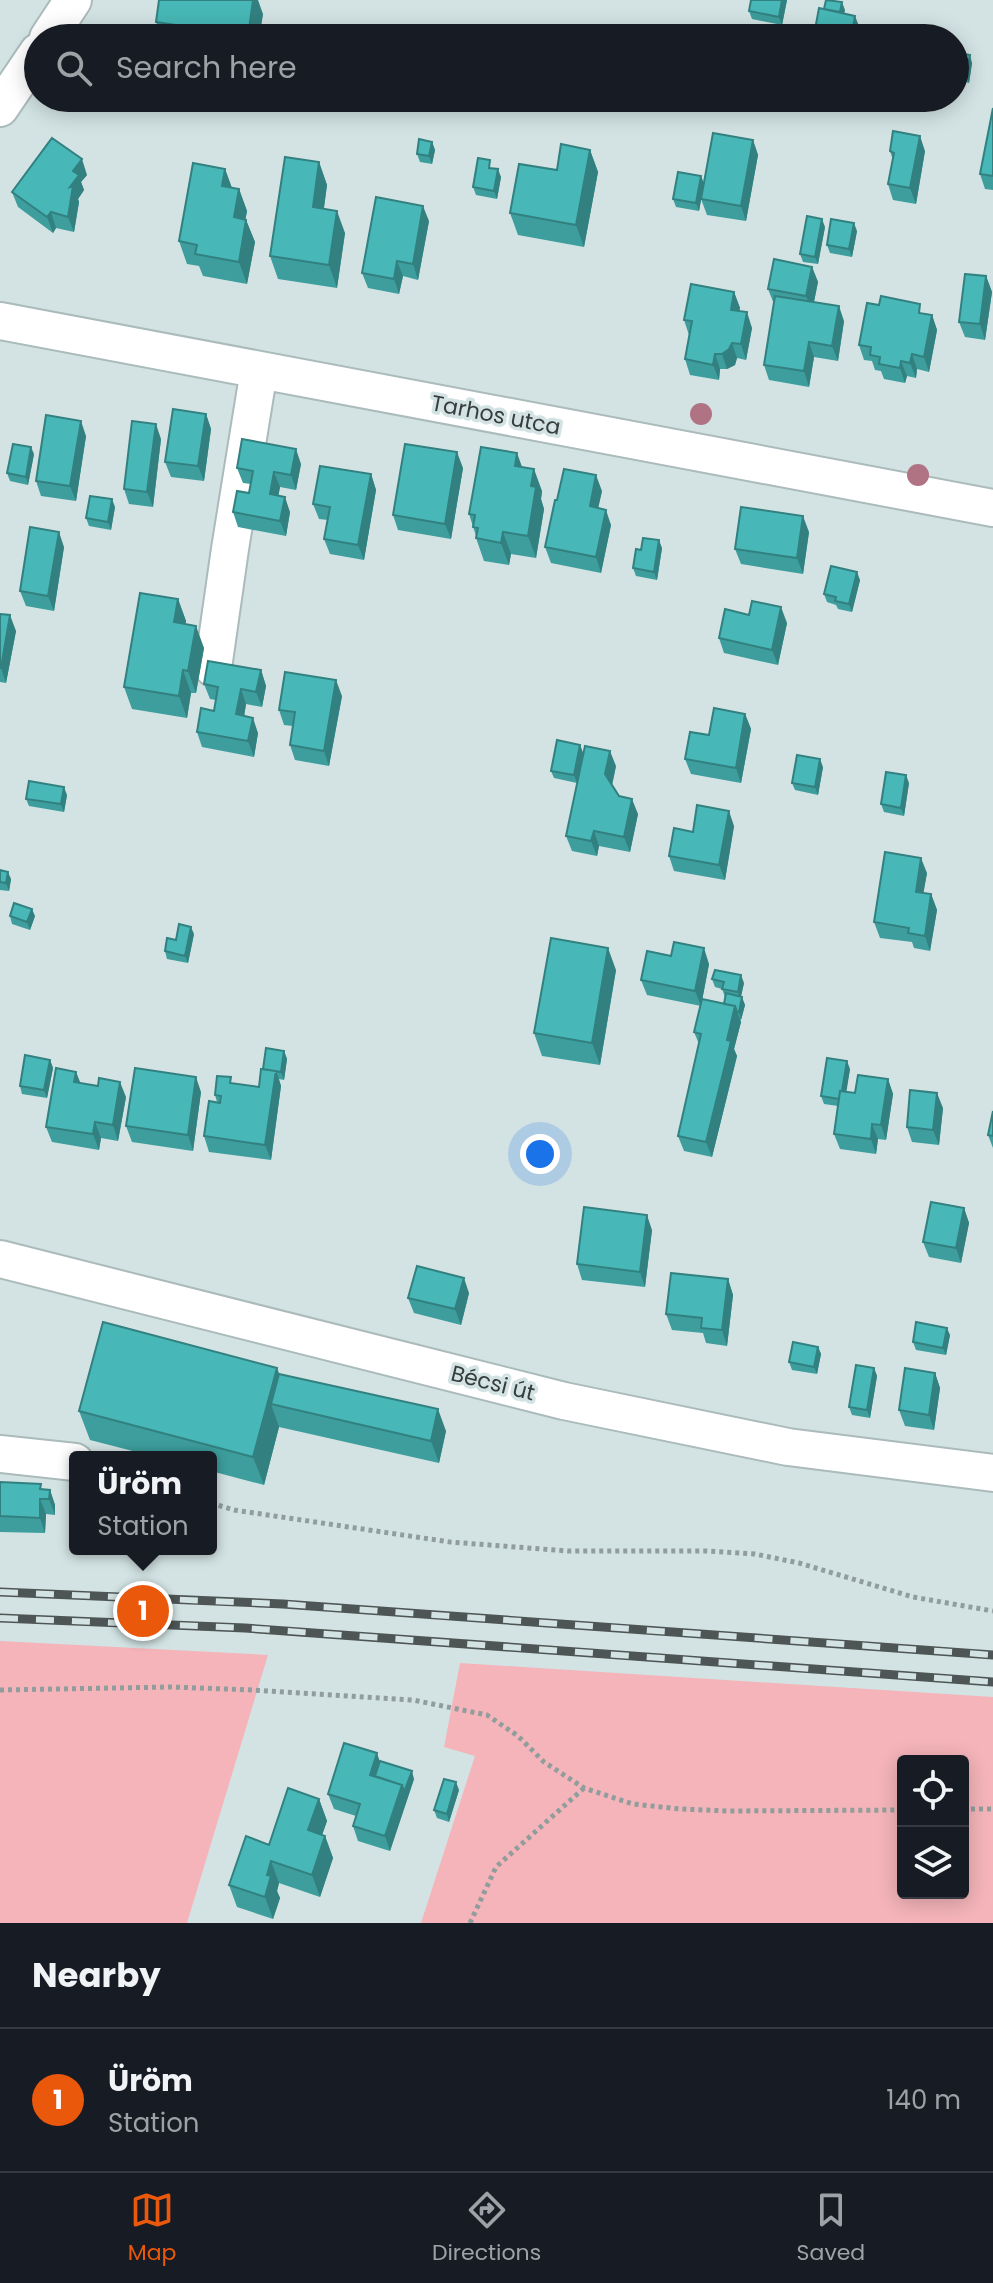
<!DOCTYPE html>
<html lang="en">
<head>
<meta charset="utf-8">
<style>
  :root { --surface:#171b24; --page:#242831; --text:#f1f3f6; --muted:#9ea1a6; --line:#363941; --accent:#ea580c }
  body { margin:0; font-family:Poppins,sans-serif; background:var(--page); color:var(--text) }
  .controls { position:absolute; right:24px; bottom:24px; display:grid; overflow:hidden; border-radius:8px; box-shadow:0 4px 20px #0003 }
  .controls button { width:72px; height:72px; display:grid; place-items:center; padding:0; border:0; border-bottom:2px solid var(--line); background:var(--surface); color:var(--text); font:40px sans-serif }
  .you { position:absolute; left:540px; top:1154px; width:28px; height:28px; margin:-20px; border:6px solid #fff; border-radius:50%; background:#1a73e8; box-shadow:0 0 0 12px #1a73e833 }
  .badge { display:grid; place-items:center; width:52px; height:52px; border-radius:50%; background:var(--accent); color:#fff; font-size:26px; font-weight:700 }
  .pin { position:absolute; translate:-50% -50%; border:4px solid #fff; box-shadow:0 2px 8px #0006 }
  .popup { position:absolute; left:69px; top:1451px; width:148px; height:104px; box-sizing:border-box; display:grid; place-content:center; border-radius:8px; background:var(--surface); filter:drop-shadow(0 2px 6px #0005); font-size:26px; white-space:nowrap; color:var(--muted) }
  .popup b { font-size:30px; color:var(--text) }
  .popup::after { content:''; position:absolute; left:50%; top:100%; margin-left:-16px; border:16px solid transparent; border-top-color:var(--surface) }
  .list { margin:0; padding:0; list-style:none }
  h2 { display:flex; justify-content:space-between; align-items:center; height:104px; margin:0; padding:0 32px; font-size:34px }
  h2 small { font-size:26px; font-weight:400; color:var(--muted) }
  .list li { display:grid; grid-template-columns:52px 1fr auto; gap:24px; align-items:center; box-sizing:border-box; height:144px; padding:0 32px; border-top:2px solid var(--line) }
  .list b { display:block; font-size:30px; white-space:nowrap }
  .list p { margin:0; font-size:26px; white-space:nowrap; color:var(--muted) }
  .list em { font-size:26px; font-style:normal; color:var(--muted) }
  .icon { flex:none; width:44px; height:44px; fill:none; stroke:currentColor; stroke-width:2; stroke-linecap:round; stroke-linejoin:round }
  .map { position:relative; flex:none; width:993px; height:1923px; overflow:hidden }
  .search { position:absolute; background:var(--surface); box-shadow:0 4px 20px #0003; left:24px; right:24px; top:24px; height:88px; display:flex; align-items:center; gap:20px; box-sizing:border-box; padding:0 28px; border-radius:44px; color:var(--muted); font-size:30px }
  .sheet { height:248px; background:var(--surface) }
  nav { display:flex; justify-content:space-around; align-items:center; box-sizing:border-box; height:112px; border-top:2px solid var(--line); background:var(--surface); font-size:22px; color:var(--muted) }
  nav a { display:grid; justify-items:center; gap:4px }
  nav .on { color:var(--accent) }
  .map>svg:first-child { display:block }
</style>
</head>
<body>
<div class="map">
<svg width="993" height="1923" viewBox="0 0 993 1923">
  <rect width="100%" height="100%" fill="#d3e3e3"/>
  <path fill="#f4b4b9" fill-rule="evenodd" d="M0,1641L268,1655L187,1923H0Z
    M460,1663L993,1697V1923H421L475,1756L444,1747ZM903,1761H963V1893H903Z"/>
  <g fill="none" stroke-linecap="round" stroke-linejoin="round">
    <g stroke="#abbaba" stroke-width="40">
      <path id="minor" d="M48,38L73,0
        M0,108L38,52
        M0,321L993,508
        M213,668L230,549L259,370
        M0,1259L564,1401L788,1447L993,1473
        M0,1454L75,1462"/>
    </g>
    <path stroke="#919d9d" stroke-width="5" stroke-dasharray="4 4" stroke-linecap="butt" d="M211,1503L234,1510L450,1542L568,1551H707L755,1554L799,1563L913,1597L993,1611
      M0,1690L171,1687L253,1690L413,1700L487,1715L518,1736L544,1762L584,1788L633,1804L680,1809L728,1811L903,1810
      M963,1809H993
      M470,1923L496,1867L584,1788"/>
    <use href="#minor" stroke="#fff" stroke-width="36"/>
    <g stroke="#4e5555" stroke-width="9">
      <path id="rail" d="M0,1592L283,1604L993,1655
        M0,1618L245,1628L993,1682"/>
    </g>
    <use href="#rail" stroke="#d3e3e3" stroke-width="6" stroke-dasharray="18" stroke-linecap="butt"/>
  </g>
  <g fill="#b07384">
    <circle cx="701" cy="414" r="11"/>
    <circle cx="918" cy="475" r="11"/>
  </g>
  <path fill="#3d9e9d" d="M787,0L782,25L752,19L749,11Z
    M263,14L259,38H162L156,22Z
    M955,52L972,63L969,83L955,80Z
    M993,108V190L985,189L980,174Z
    M753,140L758,155L746,221L707,215L701,199Z
    M432,142L435,150L432,164L420,162L417,154Z
    M590,150L598,172L584,247L518,235L510,213L557,170Z
    M890,151H925L916,204L893,200L888,184L893,160Z
    M319,162L327,185L324,208L345,233L337,288L278,279L270,256Z
    M225,169L232,188L239,189L247,211L245,220H246L255,242L247,284L203,276L199,266L187,264L179,241Z
    M493,169L501,177L497,199L476,195L473,187Z
    M87,175L81,182L84,190L78,199L79,202L74,232L56,228L53,233L18,207L12,192Z
    M701,176L704,184L699,211L676,207L673,199Z
    M429,221L418,280L403,276L399,294L368,288L362,273Z
    M825,227L818,264L803,262L800,254Z
    M857,231L852,257L830,253L827,245Z
    M812,267L818,282L814,302L844,321L838,361L814,357L809,387L769,380L764,365L774,304L768,289Z
    M986,276L992,292L985,340L965,337L959,322Z
    M734,292L740,308L739,311L752,328L746,360L737,358L735,365L727,369H720L719,380L690,375L685,359L689,335L684,320Z
    M924,314L932,315L937,330L929,372L917,369L916,378L907,376L905,383L884,379L881,371L875,370L872,361L864,360L859,345Z
    M206,414L211,429L204,481L171,477L165,462Z
    M86,436L76,501L41,496L36,481Z
    M161,439L153,507L129,504L124,489Z
    M34,454L28,485L10,481L7,473Z
    M301,464L296,490L280,487L278,496L290,512L286,536L238,527L233,512L249,493L251,484L243,483L237,468Z
    M522,467L542,491L541,499L544,509L536,558L511,554L509,565L484,561L476,538V536L469,514Z
    M463,468L451,539L398,530L393,515Z
    M371,474L376,490L364,560L330,554L324,539L328,520L319,519L313,504Z
    M602,491L598,508L611,525L601,573L551,563L545,547L557,500Z
    M115,507L111,530L89,526L86,518Z
    M809,532L803,574L741,564L735,549Z
    M64,547L54,611L26,606L20,591Z
    M662,548L657,580L636,576L633,568L641,550Z
    M860,580L852,612L838,609L836,605L827,602L824,594Z
    M178,599L186,621L185,624L204,648L196,693H191L187,718L132,709L124,687Z
    M0,614L16,631L6,683L0,682Z
    M787,623L778,665L724,653L719,638Z
    M261,670L266,686L262,707L246,704L244,716L258,733L254,757L202,747L197,732L214,711L216,700L210,699L204,684Z
    M342,696L329,766L295,760L290,745L293,726L284,725L279,710Z
    M745,714L751,729L741,783L691,774L685,759L709,735Z
    M580,745L583,753L577,783L554,778L551,771Z
    M616,766L612,785L619,796L638,814L630,852L599,846L597,856L572,851L566,836Z
    M823,767L818,795L795,790L792,783Z
    M909,783L904,816L884,812L881,804Z
    M67,795L64,812L29,806L26,799Z
    M734,826L725,880L674,871L669,856L693,832Z
    M0,870L11,879L9,891L0,890Z
    M927,873L923,893L931,894L937,910L930,951L914,948L912,942L880,938L874,922Z
    M10,916H35L30,930L12,924Z
    M194,934L188,963L167,959L165,951Z
    M671,956L709,964L701,1006L647,995L641,980Z
    M616,970L600,1065L542,1056L534,1033Z
    M712,979L744,983L741,997L745,1005L741,1020L740,1019L741,1022L734,1049L737,1056L712,1157L684,1151L678,1136L699,1044L694,1032L724,1004L725,997L722,989L715,987Z
    M284,1051L287,1059L284,1080L279,1079L281,1086L271,1160L209,1152L204,1136L217,1102L215,1095L233,1084L259,1087L263,1069Z
    M50,1060L53,1068L47,1098L22,1094L20,1086Z
    M850,1069L846,1091L855,1093L888,1079L893,1094L886,1140L878,1139L876,1154L840,1149L834,1134L838,1106L824,1104L821,1096Z
    M76,1072L80,1083L126,1097L118,1141L101,1138L99,1150L52,1142L46,1127Z
    M201,1092L193,1151L132,1142L126,1126Z
    M943,1108L939,1145L912,1142L907,1127Z
    M993,1111V1148L988,1135Z
    M964,1208L969,1223L961,1263L929,1257L923,1242Z
    M652,1230L645,1287L582,1280L577,1264Z
    M728,1279L733,1295L727,1346L706,1343L703,1333L672,1330L666,1314Z
    M469,1293L461,1325L414,1313L408,1298Z
    M950,1335L946,1355L916,1350L913,1342Z
    M818,1347L821,1354L817,1374L792,1370L789,1362Z
    M277,1368L279,1374L446,1431L439,1463L279,1427L264,1485L211,1471V1457H156L90,1440L79,1411Z
    M874,1368L877,1376L870,1418L852,1415L849,1407Z
    M935,1373L940,1388L934,1430L905,1426L899,1410Z
    M0,1482L50,1490L55,1505V1515L46,1514L45,1533L0,1532Z
    M380,1761L414,1779L390,1851L358,1841L353,1826L356,1816L334,1809L328,1794Z
    M459,1790L449,1822L437,1818L434,1810Z
    M319,1799L327,1821L322,1835L325,1836L333,1858L320,1897L279,1883L277,1891L280,1898L273,1919L237,1907L229,1885L269,1845Z"/>
  <path fill="#328180" d="M253,0H258L263,14L259,38H248V36Z
    M782,0H787L782,25L779,17Z
    M842,2L845,10L843,20L840,12Z
    M855,16L861,31L860,38H851Z
    M970,55L972,63L969,83L966,75Z
    M920,136L925,151L916,204L910,188Z
    M753,140L758,155L746,221L741,206Z
    M432,142L435,150L432,164L429,156Z
    M590,150L598,172L584,247L576,225Z
    M82,159L87,175L81,182L84,190L78,199L79,202L74,232L68,217L70,187L73,171Z
    M319,162L327,185L321,229L313,207Z
    M225,169L233,191L222,186Z
    M498,169L501,177L497,199L494,191Z
    M701,176L704,184L699,211L696,203Z
    M239,189L247,211L242,240L234,217Z
    M423,206L429,221L418,280L413,264Z
    M337,211L345,233L337,288L329,265Z
    M51,212L56,228L53,233L47,217Z
    M822,219L825,227L818,264L815,257Z
    M246,220L255,242L247,284L239,262Z
    M854,223L857,231L852,257L849,249Z
    M397,261L403,276L399,294L394,279Z
    M812,267L818,282L812,311L806,296Z
    M986,276L992,292L985,340L980,324Z
    M734,292L740,308L736,325L731,310Z
    M839,306L844,321L838,361L832,346Z
    M747,312L752,328L746,360L741,344Z
    M932,315L937,330L929,372L924,357Z
    M809,342L814,357L809,387L804,371Z
    M732,343L737,358L735,365L727,369L722,354Z
    M715,354L720,369L719,380L713,365Z
    M912,354L917,369L916,378L910,363Z
    M901,361L907,376L905,383L900,368Z
    M206,414L211,429L204,481L198,466Z
    M81,421L86,436L76,501L70,486Z
    M156,424L161,439L153,507L147,492Z
    M31,447L34,454L28,485L26,477Z
    M296,449L301,464L296,490L291,475Z
    M457,452L463,468L451,539L445,524Z
    M517,453L525,475L515,466Z
    M534,469L542,491L541,499L544,509L536,558L528,536L531,486Z
    M274,472L280,487L276,509L270,494Z
    M371,474L376,490L364,560L358,545Z
    M596,475L602,491L595,522L590,506Z
    M285,497L290,512L286,536L280,521Z
    M112,499L115,507L111,530L108,522Z
    M606,510L611,525L601,573L596,557Z
    M803,516L809,532L803,574L797,558Z
    M59,532L64,547L54,611L48,596Z
    M503,532L511,554L509,565L501,543Z
    M659,540L662,548L657,580L654,572Z
    M857,572L860,580L852,612L849,604Z
    M178,599L186,621L182,645L174,622Z
    M781,607L787,623L778,665L772,650Z
    M10,615L16,631L6,683L1,668Z
    M196,626L204,648L196,693L188,671Z
    M183,670L191,693L187,718L179,696Z
    M261,670L266,686L262,707L256,692Z
    M336,680L342,696L329,766L324,751Z
    M241,689L246,704L242,730L236,714Z
    M745,714L751,729L741,783L736,768Z
    M253,718L258,733L254,757L248,741Z
    M580,745L583,753L577,783L574,775Z
    M610,751L616,766L611,790L605,774Z
    M820,759L823,767L818,795L815,787Z
    M906,775L909,783L904,816L901,808Z
    M64,787L67,795L64,812L61,804Z
    M632,799L638,814L630,852L624,837Z
    M729,811L734,826L725,880L719,865Z
    M594,831L599,846L597,856L591,841Z
    M921,858L927,873L921,907L916,892Z
    M8,872L11,879L9,891L6,883Z
    M931,894L937,910L930,951L925,936Z
    M32,909L35,916L30,930L27,922Z
    M191,927L194,934L188,963L185,956Z
    M608,948L616,970L600,1065L592,1043Z
    M704,948L709,964L701,1006L695,991Z
    M741,975L744,983L740,1000L738,992Z
    M742,997L745,1005L741,1020L739,1012Z
    M735,1006L741,1022L734,1049L737,1056L712,1157L706,1142Z
    M284,1051L287,1059L284,1080L281,1072Z
    M50,1060L53,1068L47,1098L44,1090Z
    M847,1061L850,1069L844,1107L841,1099Z
    M276,1071L281,1086L271,1160L265,1145Z
    M76,1072L82,1087L74,1082Z
    M196,1077L201,1092L193,1151L188,1135Z
    M888,1079L893,1094L886,1140L881,1125Z
    M120,1082L126,1097L118,1141L113,1125Z
    M937,1093L943,1108L939,1145L933,1130Z
    M95,1122L101,1138L99,1150L93,1134Z
    M872,1124L878,1139L876,1154L871,1139Z
    M964,1208L969,1223L961,1263L956,1248Z
    M647,1215L652,1230L645,1287L640,1272Z
    M464,1278L469,1293L461,1325L455,1309Z
    M728,1279L733,1295L727,1346L722,1330Z
    M947,1328L950,1335L946,1355L943,1348Z
    M818,1347L821,1354L817,1374L814,1367Z
    M277,1368L287,1396L271,1404L279,1427L264,1485L253,1457Z
    M874,1368L877,1376L870,1418L867,1410Z
    M935,1373L940,1388L934,1430L929,1415Z
    M438,1409L446,1431L439,1463L431,1441Z
    M50,1490L55,1505V1515L49,1499Z
    M40,1499L46,1514L45,1533L40,1518Z
    M377,1753L382,1768L378,1784L370,1775Z
    M412,1771L414,1779L390,1851L385,1836L402,1785Z
    M456,1782L459,1790L449,1822L447,1814Z
    M319,1799L327,1821L316,1852L308,1830Z
    M325,1836L333,1858L320,1897L312,1875Z
    M271,1861L279,1883L277,1891L280,1898L273,1919L265,1897L267,1875Z"/>
  <path fill="#47b8b7" stroke="#328180" stroke-width="2" d="M159,0H253L248,36L156,22Z
    M751,0H782L779,17L749,11Z
    M826,0L842,2L840,12L824,9Z
    M819,8L855,16L851,38H830L814,35Z
    M727,34L750,38H727Z
    M955,52L970,55L966,75L955,73Z
    M993,108V176L980,174Z
    M893,131L920,136L910,188L888,184L894,153L890,151Z
    M713,133L753,140L741,206L701,199Z
    M52,138L82,159L73,171L79,175L70,187L73,186L68,217L51,212L47,217L12,192Z
    M419,139L432,142L429,156L417,154Z
    M561,144L590,150L576,225L510,213L519,164L557,170Z
    M285,157L319,162L313,207L337,211L329,265L270,256Z
    M478,158L490,160L489,168L498,169L494,191L473,187Z
    M193,163L225,169L222,186L239,189L234,217L246,220L239,262L195,254L197,245L179,241Z
    M678,172L701,176L696,203L673,199Z
    M376,197L423,206L413,264L397,261L394,279L362,273Z
    M807,216L822,219L815,257L800,254Z
    M831,219L854,223L849,249L827,245Z
    M774,259L812,267L806,296L768,289Z
    M965,274L986,276L980,324L959,322Z
    M691,284L734,292L731,310L747,312L741,344L732,343L729,349L722,354H715L713,365L685,359L692,321L684,320Z
    M775,296L839,306L832,346L809,342L804,371L764,365Z
    M881,296L920,304L919,313L932,315L924,357L912,354L910,363L901,361L900,368L879,364L880,357L870,355L871,347L859,345L867,303L879,305Z
    M173,409L206,414L198,466L165,462Z
    M46,415L81,421L70,486L36,481Z
    M132,421L156,424L147,492L124,489Z
    M242,439L296,449L291,475L274,472L270,494L285,497L280,521L233,512L237,491L249,493L253,471L237,468Z
    M13,444L31,447L26,477L7,473Z
    M405,444L457,452L445,524L393,515Z
    M481,447L517,453L515,466L534,469L531,486L536,487L528,536L503,532L501,543L476,538L478,528L473,527L475,515L469,514Z
    M320,466L371,474L358,545L324,539L330,507L313,504Z
    M564,469L596,475L590,506L606,510L596,557L545,547L555,500H557Z
    M90,496L112,499L108,522L86,518Z
    M741,507L803,516L797,558L735,549Z
    M30,527L59,532L48,596L20,591Z
    M643,538L659,540L654,572L633,568L636,549L641,550Z
    M831,566L857,572L849,604L835,601L836,597L824,594Z
    M140,593L178,599L174,622L196,626L188,671L183,670L179,696L124,687Z
    M752,601L781,607L772,650L719,638L725,609L749,615Z
    M0,614L10,615L1,668H0Z
    M208,661L261,670L256,692L241,689L236,714L253,718L248,741L197,732L201,708L214,711L218,687L204,684Z
    M285,672L336,680L324,751L290,745L295,712L279,710Z
    M714,708L745,714L736,768L685,759L690,732L709,735Z
    M557,740L580,745L574,775L551,771Z
    M585,746L610,751L605,774L619,796L632,799L624,837L594,831L591,841L566,836Z
    M797,755L820,759L815,787L792,783Z
    M886,772L906,775L901,808L881,804Z
    M29,781L64,787L61,804L26,799Z
    M697,805L729,811L719,865L669,856L674,828L693,832Z
    M885,852L921,858L916,892L931,894L925,936L908,933L909,928L874,922Z
    M0,870L8,872L6,883L0,882Z
    M14,903L32,909L27,922L10,916Z
    M179,924L191,927L185,956L165,951L167,938L176,940Z
    M551,938L608,948L592,1043L534,1033Z
    M674,942L704,948L695,991L641,980L647,951L671,956Z
    M715,970L741,975L738,992L722,989L724,982L712,979Z
    M726,993L742,997L739,1012H737L735,1006L724,1004Z
    M702,999L735,1006L727,1040L731,1041L706,1142L678,1136L701,1034L694,1032Z
    M266,1048L284,1051L281,1072L263,1069Z
    M25,1055L50,1060L44,1090L20,1086Z
    M827,1058L847,1061L842,1091H840L839,1099L821,1096Z
    M56,1068L76,1072L74,1082L98,1086L99,1078L120,1082L113,1125L95,1122L93,1134L46,1127Z
    M135,1068L196,1077L188,1135L126,1126Z
    M261,1069L276,1071L265,1145L204,1136L209,1101L220,1103L221,1096L215,1095L217,1076L231,1077L230,1083L259,1087Z
    M858,1075L888,1079L881,1125L872,1124L871,1139L834,1134L840,1091L855,1093Z
    M910,1090L937,1093L933,1130L907,1127Z
    M993,1111V1136L988,1135Z
    M931,1202L964,1208L956,1248L923,1242Z
    M584,1207L647,1215L640,1272L577,1264Z
    M417,1266L464,1278L455,1309L408,1298Z
    M671,1273L728,1279L722,1330L701,1328L702,1318L666,1314Z
    M103,1322L277,1368L253,1457L79,1411Z
    M916,1322L947,1328L943,1348L913,1342Z
    M793,1342L818,1347L814,1367L789,1362Z
    M856,1365L874,1368L867,1410L849,1407Z
    M905,1368L935,1373L929,1415L899,1410Z
    M279,1374L438,1409L431,1441L271,1404Z
    M0,1482L41,1484L40,1489L50,1490L49,1499H40V1518L0,1516Z
    M344,1743L377,1753L370,1775L402,1785L385,1836L353,1826L360,1804L328,1794Z
    M380,1761L412,1771L404,1792L402,1785L375,1776Z
    M444,1779L456,1782L447,1814L434,1810Z
    M288,1788L319,1799L308,1830L325,1836L312,1875L271,1861L267,1875L271,1876L265,1897L229,1885L246,1836L269,1845Z"/>
  <g text-anchor="middle" dominant-baseline="central" stroke-width="7" stroke-linejoin="round" paint-order="stroke">
    <g font-size="22" fill="#373d3d" stroke="#d3e3e3">
      <text transform="translate(496 415) rotate(11)">Tarhos utca</text>
      <text transform="translate(493 1383) rotate(14)">Bécsi út</text>
    </g>
  </g>
</svg>
<div class="controls">
<button><svg class="icon" aria-label="locate" viewBox="0 0 24 24"><circle cx="12" cy="12" r="6"/><path d="M12 2v4M12 18v4M2 12h4M18 12h4"/></svg></button>
<button><svg class="icon" aria-label="layers" viewBox="0 0 24 24"><path d="M12 4l9 5-9 5-9-5zM3 14l9 5 9-5"/></svg></button>
</div>
<div class="you"></div>
<div class="pin badge" style="left:143px;top:1611px">1</div>
<div class="popup"><b>Üröm</b>Station</div>
<div class="search"><svg class="icon" aria-label="search" viewBox="0 0 24 24"><circle cx="10" cy="10" r="6"/><path d="M15 15l6 6"/></svg>Search here</div>
</div>
<section class="sheet">
<h2>Nearby<small></small></h2>
<ul class="list">
<li><span class="badge">1</span><div><b>Üröm</b><p>Station</p></div><em>140 m</em></li>
</ul>
</section>
<nav>
<a class="on"><svg class="icon" aria-label="map" viewBox="0 0 24 24"><path d="M3 6l6-2 6 2 6-2v14l-6 2-6-2-6 2zM9 4v14M15 6v14"/></svg>Map</a>
<a><svg class="icon" aria-label="directions" viewBox="0 0 24 24"><path d="M12 3l9 9-9 9-9-9zM9 14v-3h6M13 9l2 2-2 2"/></svg>Directions</a>
<a><svg class="icon" aria-label="saved" viewBox="0 0 24 24"><path d="M7 4h10v16l-5-4-5 4z"/></svg>Saved</a>
</nav>
</body>
</html>
